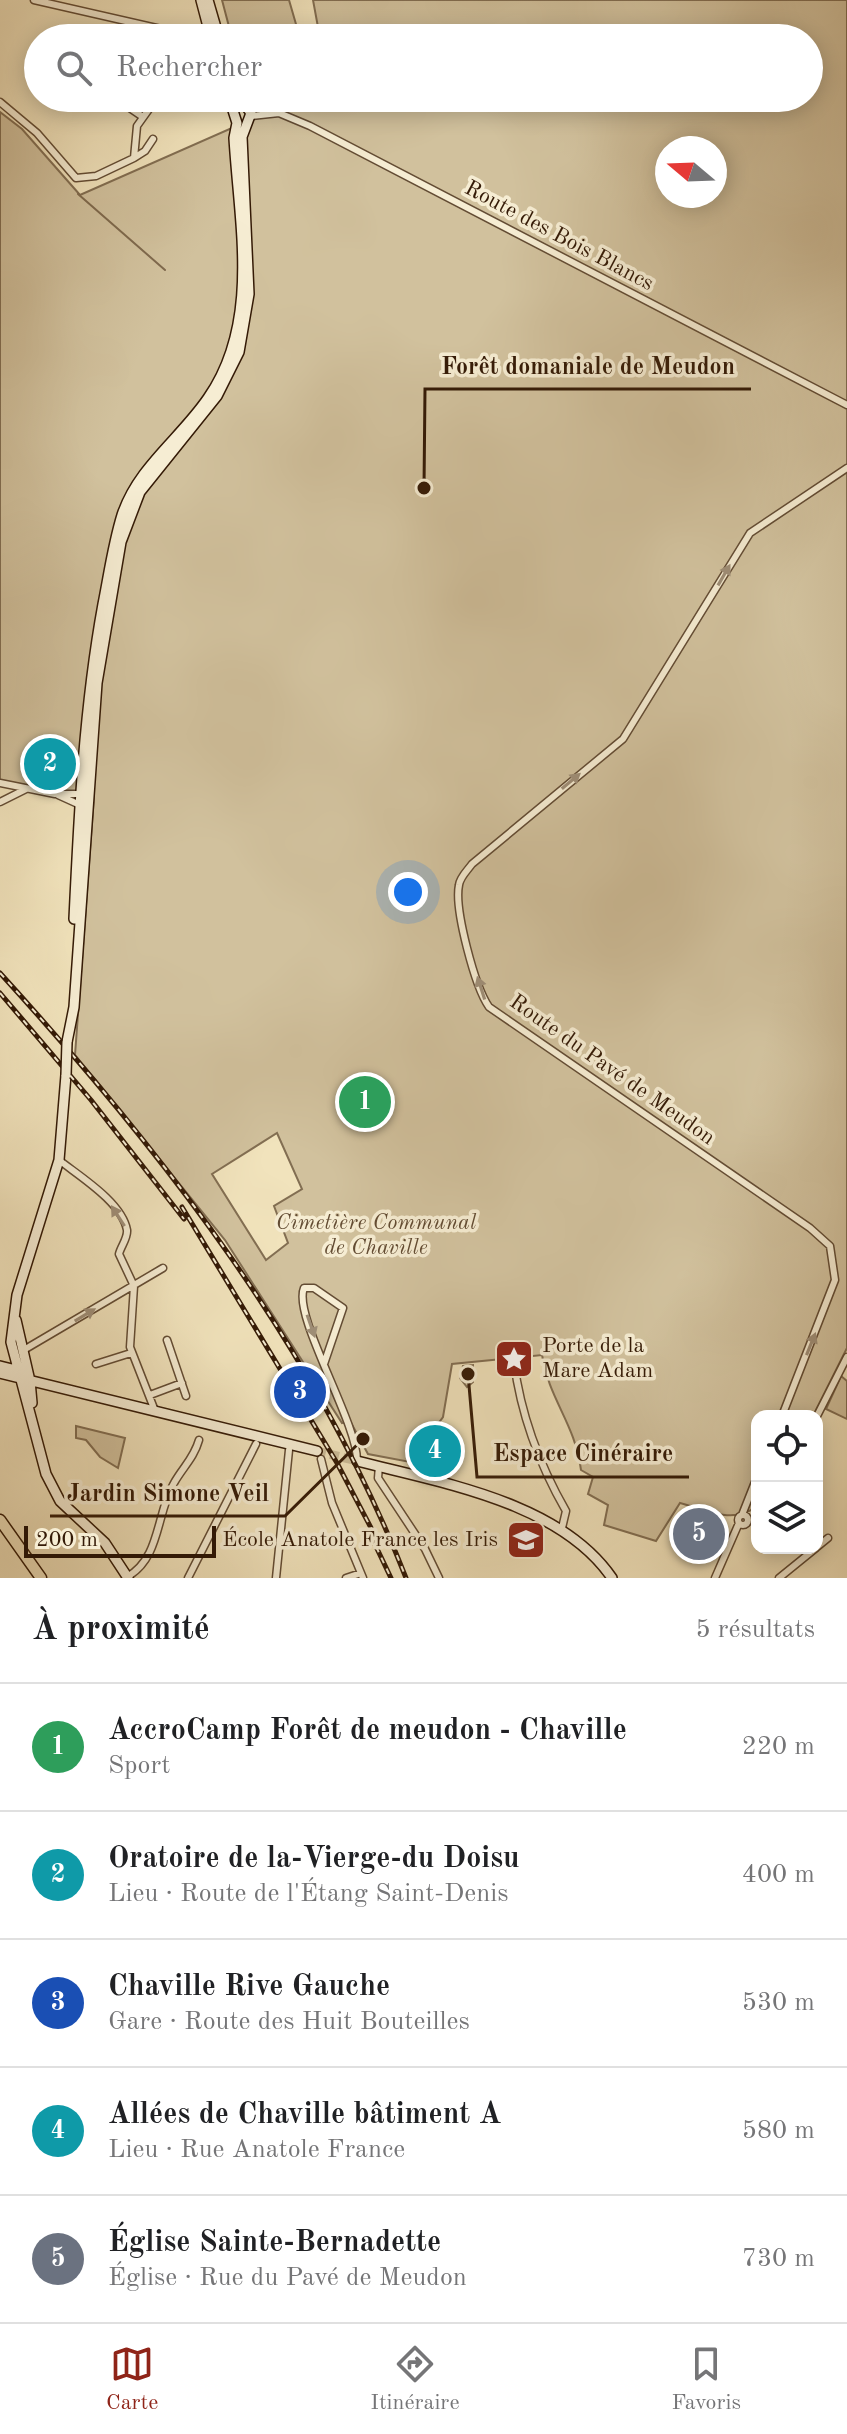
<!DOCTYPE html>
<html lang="fr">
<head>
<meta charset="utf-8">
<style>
  :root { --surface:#fff; --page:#f6f6f6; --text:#202124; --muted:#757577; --line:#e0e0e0; --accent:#8f2418 }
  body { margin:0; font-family:"Old Standard TT",serif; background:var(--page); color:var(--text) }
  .controls { position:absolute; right:24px; bottom:24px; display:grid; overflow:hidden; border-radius:16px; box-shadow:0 4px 20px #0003 }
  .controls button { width:72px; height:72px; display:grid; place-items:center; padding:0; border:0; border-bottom:2px solid var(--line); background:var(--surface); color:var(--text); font:40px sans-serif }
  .compass { position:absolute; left:655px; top:136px; width:72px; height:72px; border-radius:50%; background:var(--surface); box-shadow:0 4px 20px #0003; rotate:289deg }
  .scale { position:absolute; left:24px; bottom:20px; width:192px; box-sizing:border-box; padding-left:8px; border:4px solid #341a06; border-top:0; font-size:22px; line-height:28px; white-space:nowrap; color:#341a06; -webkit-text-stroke:6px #f6edd3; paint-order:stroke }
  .you { position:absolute; left:408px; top:892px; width:28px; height:28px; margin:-20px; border:6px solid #fff; border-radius:50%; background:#1a73e8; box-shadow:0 0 0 12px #1a73e833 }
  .badge { display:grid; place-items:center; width:52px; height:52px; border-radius:50%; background:var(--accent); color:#fff; font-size:26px; font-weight:700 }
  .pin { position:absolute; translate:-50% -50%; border:4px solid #fff; box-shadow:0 2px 8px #0006 }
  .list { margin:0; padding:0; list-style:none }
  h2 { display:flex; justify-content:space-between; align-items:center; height:104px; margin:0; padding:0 32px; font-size:34px }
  h2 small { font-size:26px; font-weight:400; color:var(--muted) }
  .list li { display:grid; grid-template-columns:52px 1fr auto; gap:24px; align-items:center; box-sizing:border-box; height:128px; padding:0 32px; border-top:2px solid var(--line) }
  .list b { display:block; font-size:30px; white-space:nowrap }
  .list p { margin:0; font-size:26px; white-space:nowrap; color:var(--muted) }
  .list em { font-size:26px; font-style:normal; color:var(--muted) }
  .icon { flex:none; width:44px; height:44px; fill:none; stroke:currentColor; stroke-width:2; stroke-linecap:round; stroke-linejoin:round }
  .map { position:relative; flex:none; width:847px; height:1578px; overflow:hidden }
  .search { position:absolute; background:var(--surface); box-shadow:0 4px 20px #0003; left:24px; right:24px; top:24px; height:88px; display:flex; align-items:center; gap:20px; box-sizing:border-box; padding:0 28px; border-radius:44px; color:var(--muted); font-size:30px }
  .sheet { height:744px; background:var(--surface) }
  nav { display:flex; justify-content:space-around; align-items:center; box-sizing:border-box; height:112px; border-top:2px solid var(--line); background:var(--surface); font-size:22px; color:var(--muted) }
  nav a { display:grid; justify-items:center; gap:4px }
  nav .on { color:var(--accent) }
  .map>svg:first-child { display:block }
</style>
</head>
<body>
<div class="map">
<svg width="847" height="1578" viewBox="0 0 847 1578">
  <rect width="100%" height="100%" fill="#f1e3bc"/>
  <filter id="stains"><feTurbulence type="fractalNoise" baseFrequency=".0025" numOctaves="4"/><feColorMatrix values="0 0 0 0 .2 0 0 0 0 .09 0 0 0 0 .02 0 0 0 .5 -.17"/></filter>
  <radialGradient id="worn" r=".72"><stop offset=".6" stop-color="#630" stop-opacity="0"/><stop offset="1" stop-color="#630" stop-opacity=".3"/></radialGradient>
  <path fill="#d1c19d" stroke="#826e52" stroke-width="2" fill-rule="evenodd" d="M222,0H289L300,38H232Z
    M313,0H847V1348L813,1416H757V1506C734,1525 706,1510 680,1503L656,1541L604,1525L608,1505L588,1494L593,1477L581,1470C575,1423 549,1400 542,1355L452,1364L443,1417L410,1462L368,1454L350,1421L342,1423L225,1240L75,1055L94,796L0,781V112L22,129L80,195L284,105L289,98H809V38H320ZM667,148H715V196H667ZM277,1133L302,1189L274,1206L288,1243L266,1260L212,1174Z
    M473,1365V1382L467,1387L460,1378L463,1366Z
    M841,1376L847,1381V1419L826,1409Z
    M76,1426L125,1438L118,1468L100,1457L86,1440L76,1438Z"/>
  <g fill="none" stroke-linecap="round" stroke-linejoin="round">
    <path stroke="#7f6a4e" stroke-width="2" d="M78,194L165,270"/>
    <path stroke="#cbbb98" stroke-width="9" stroke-dasharray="9 4.5" stroke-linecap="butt" d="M317,1451L357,1461"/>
    <g stroke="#634c34" stroke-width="9">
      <path id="street" d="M34,0L196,37H211
        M115,98L143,117
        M0,102L37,133L76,178L96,176L134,158L137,126L157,98
        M251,116L279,113L310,126L847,405
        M134,158L145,151L153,139
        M0,783L55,794H80
        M58,795L80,805
        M0,802L26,789
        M59,1160C79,1176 122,1202 127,1230C128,1238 121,1246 119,1254L134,1286L130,1347L155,1411
        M167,1340L186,1396
        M22,1351L163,1268
        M514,1362C521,1416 539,1464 566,1511L562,1528
        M96,1364L131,1353
        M324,1364L343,1308L314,1288H304C292,1316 358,1423 357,1461
        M150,1395L182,1383
        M782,1416L835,1280L830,1246L810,1228L489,1007C475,987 454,909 459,885C460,877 467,871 472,864L623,739L750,533L847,468
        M817,1416L847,1357
        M321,1459L332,1503L363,1578
        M379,1466L378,1478L425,1549L439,1578
        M742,1515L757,1477
        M738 1520a5 5 0 1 1 10 0a5 5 0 1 1-10 0Z
        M817,1547L828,1538
        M127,1577C161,1558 156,1513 174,1483C183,1467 194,1458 199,1440
        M188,1578L256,1444
        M276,1578L289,1450
        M346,1578L361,1573
        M715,1578L739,1523
        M779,1578L816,1548"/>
    </g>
    <g stroke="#341a06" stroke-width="12">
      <path id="secondary" d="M201,0L211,38
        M208,0L219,38
        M74,919C79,813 84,708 103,604C109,574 113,544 122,515C138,467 180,439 208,398C261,322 239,224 234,138L237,123L229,98
        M67,1042L74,1007L97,683L121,542L140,492L217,396L239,352L249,294L242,137L251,113L240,98
        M66,1075L59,1160L17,1295L11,1342L46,1474L60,1501L105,1543L128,1578
        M16,1320L30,1381L32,1403
        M0,1366L20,1371
        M0,1373L317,1451
        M357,1461C442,1483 560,1502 612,1578"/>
    </g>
    <g stroke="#341a06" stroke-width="13">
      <path id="primary" d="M0,1520L41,1578"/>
    </g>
    <use href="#street" stroke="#f6edd3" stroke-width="6"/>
    <use href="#secondary" stroke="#f6edd3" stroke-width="9"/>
    <use href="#primary" stroke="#f1e3bc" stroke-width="10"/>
    <g stroke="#341a06" stroke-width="5">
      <path id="rail" d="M0,973C163,1152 317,1350 406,1578
        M0,993L91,1100L184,1219
        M182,1207L337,1463L380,1545
        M371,1536L391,1578"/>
    </g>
    <use href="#rail" stroke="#f6edd3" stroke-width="2" stroke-dasharray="6" stroke-linecap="butt"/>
    <g stroke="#341a06" stroke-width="12" stroke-linecap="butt">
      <path id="secondary-bridge" d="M66,1075L67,1042"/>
    </g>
    <use href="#secondary-bridge" stroke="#f6edd3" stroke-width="9"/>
  </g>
  <defs><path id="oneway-solid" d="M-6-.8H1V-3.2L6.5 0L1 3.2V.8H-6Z" transform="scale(2)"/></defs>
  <g fill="#9f8e77">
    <use href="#oneway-solid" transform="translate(724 575) rotate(-60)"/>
    <use href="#oneway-solid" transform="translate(571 781) rotate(-40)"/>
    <use href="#oneway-solid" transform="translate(481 988) rotate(-108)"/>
    <use href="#oneway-solid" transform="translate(118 1216) rotate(-123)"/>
    <use href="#oneway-solid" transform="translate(85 1315) rotate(-31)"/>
    <use href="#oneway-solid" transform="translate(311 1326) rotate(71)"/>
    <use href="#oneway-solid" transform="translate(811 1344) rotate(-68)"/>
  </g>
  <defs>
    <g id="sight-square" transform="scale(2)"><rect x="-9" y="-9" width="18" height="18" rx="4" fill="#8f2418" stroke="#f6edd3"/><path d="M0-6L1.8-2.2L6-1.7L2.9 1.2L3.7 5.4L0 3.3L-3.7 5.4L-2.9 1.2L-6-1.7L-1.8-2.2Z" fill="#fff"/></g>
    <g id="school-square" transform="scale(2)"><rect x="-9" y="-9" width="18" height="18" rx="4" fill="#8f2418" stroke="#f6edd3"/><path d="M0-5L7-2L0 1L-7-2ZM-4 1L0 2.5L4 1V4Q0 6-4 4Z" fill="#fff"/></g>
  </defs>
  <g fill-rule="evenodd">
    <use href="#sight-square" x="514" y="1359"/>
    <use href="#school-square" x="526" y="1540"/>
  </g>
  <g text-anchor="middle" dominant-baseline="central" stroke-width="7" stroke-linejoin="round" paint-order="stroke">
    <g font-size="22" fill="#341a06" stroke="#f6edd3">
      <text transform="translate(559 236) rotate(28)">Route des Bois Blancs</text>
      <text transform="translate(612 1070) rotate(35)">Route du Pavé de Meudon</text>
    </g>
    <g font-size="22" font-style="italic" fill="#634c33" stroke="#f6edd3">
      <text x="376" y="1223">Cimetière Communal<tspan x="376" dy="25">de Chaville</tspan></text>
    </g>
    <g font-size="22" fill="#341a06" stroke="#f6edd3" text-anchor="start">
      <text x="542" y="1346">Porte de la<tspan x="542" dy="25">Mare Adam</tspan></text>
      <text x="498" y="1540" text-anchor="end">École Anatole France les Iris</text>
    </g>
  </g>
  <path fill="none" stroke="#341a06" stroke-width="3" d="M424 488L425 389H751M468 1374L477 1477H689M363 1439L285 1516H50"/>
  <g fill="#341a06" stroke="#f6edd3" stroke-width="3">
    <circle cx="424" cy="488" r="8"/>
    <circle cx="468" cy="1374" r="8"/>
    <circle cx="363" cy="1439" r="8"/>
  </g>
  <g font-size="24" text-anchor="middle" font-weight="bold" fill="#341a06" stroke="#f6edd3" stroke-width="7" stroke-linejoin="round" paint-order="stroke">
    <text x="588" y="374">Forêt domaniale de Meudon</text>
    <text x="583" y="1461">Espace Cinéraire</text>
    <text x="168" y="1501">Jardin Simone Veil</text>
  </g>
  <rect width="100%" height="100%" filter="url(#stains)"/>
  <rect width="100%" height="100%" fill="url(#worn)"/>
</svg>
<div class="controls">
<button><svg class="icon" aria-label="locate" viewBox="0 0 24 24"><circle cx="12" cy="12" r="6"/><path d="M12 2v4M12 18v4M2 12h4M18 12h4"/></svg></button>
<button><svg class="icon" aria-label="layers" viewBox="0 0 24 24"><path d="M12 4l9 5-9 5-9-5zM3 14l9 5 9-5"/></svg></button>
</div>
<svg class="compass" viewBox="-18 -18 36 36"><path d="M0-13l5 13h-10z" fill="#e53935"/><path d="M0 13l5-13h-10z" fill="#757577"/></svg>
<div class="scale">200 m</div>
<div class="you"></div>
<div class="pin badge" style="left:365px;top:1102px;background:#2e9e5b">1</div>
<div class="pin badge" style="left:50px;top:764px;background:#0f9aa8">2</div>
<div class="pin badge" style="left:300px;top:1392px;background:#1a4fb4">3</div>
<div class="pin badge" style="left:435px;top:1451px;background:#0f9aa8">4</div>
<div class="pin badge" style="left:699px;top:1534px;background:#6b7280">5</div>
<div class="search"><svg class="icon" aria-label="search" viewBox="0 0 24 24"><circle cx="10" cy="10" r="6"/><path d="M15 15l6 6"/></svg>Rechercher</div>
</div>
<section class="sheet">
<h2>À proximité<small>5 résultats</small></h2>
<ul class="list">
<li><span class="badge" style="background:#2e9e5b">1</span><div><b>AccroCamp Forêt de meudon - Chaville</b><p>Sport</p></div><em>220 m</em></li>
<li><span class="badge" style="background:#0f9aa8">2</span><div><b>Oratoire de la-Vierge-du Doisu</b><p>Lieu · Route de l'Étang Saint-Denis</p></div><em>400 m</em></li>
<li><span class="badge" style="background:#1a4fb4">3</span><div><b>Chaville Rive Gauche</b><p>Gare · Route des Huit Bouteilles</p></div><em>530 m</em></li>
<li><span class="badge" style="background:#0f9aa8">4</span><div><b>Allées de Chaville bâtiment A</b><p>Lieu · Rue Anatole France</p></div><em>580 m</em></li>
<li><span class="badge" style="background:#6b7280">5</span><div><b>Église Sainte-Bernadette</b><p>Église · Rue du Pavé de Meudon</p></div><em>730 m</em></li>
</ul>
</section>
<nav>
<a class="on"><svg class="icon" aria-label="map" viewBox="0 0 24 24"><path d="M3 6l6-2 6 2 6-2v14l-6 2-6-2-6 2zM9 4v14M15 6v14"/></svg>Carte</a>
<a><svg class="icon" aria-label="directions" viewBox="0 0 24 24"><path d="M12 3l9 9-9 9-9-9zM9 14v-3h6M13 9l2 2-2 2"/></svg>Itinéraire</a>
<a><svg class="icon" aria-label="saved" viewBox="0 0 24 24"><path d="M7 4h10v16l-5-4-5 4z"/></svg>Favoris</a>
</nav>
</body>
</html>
